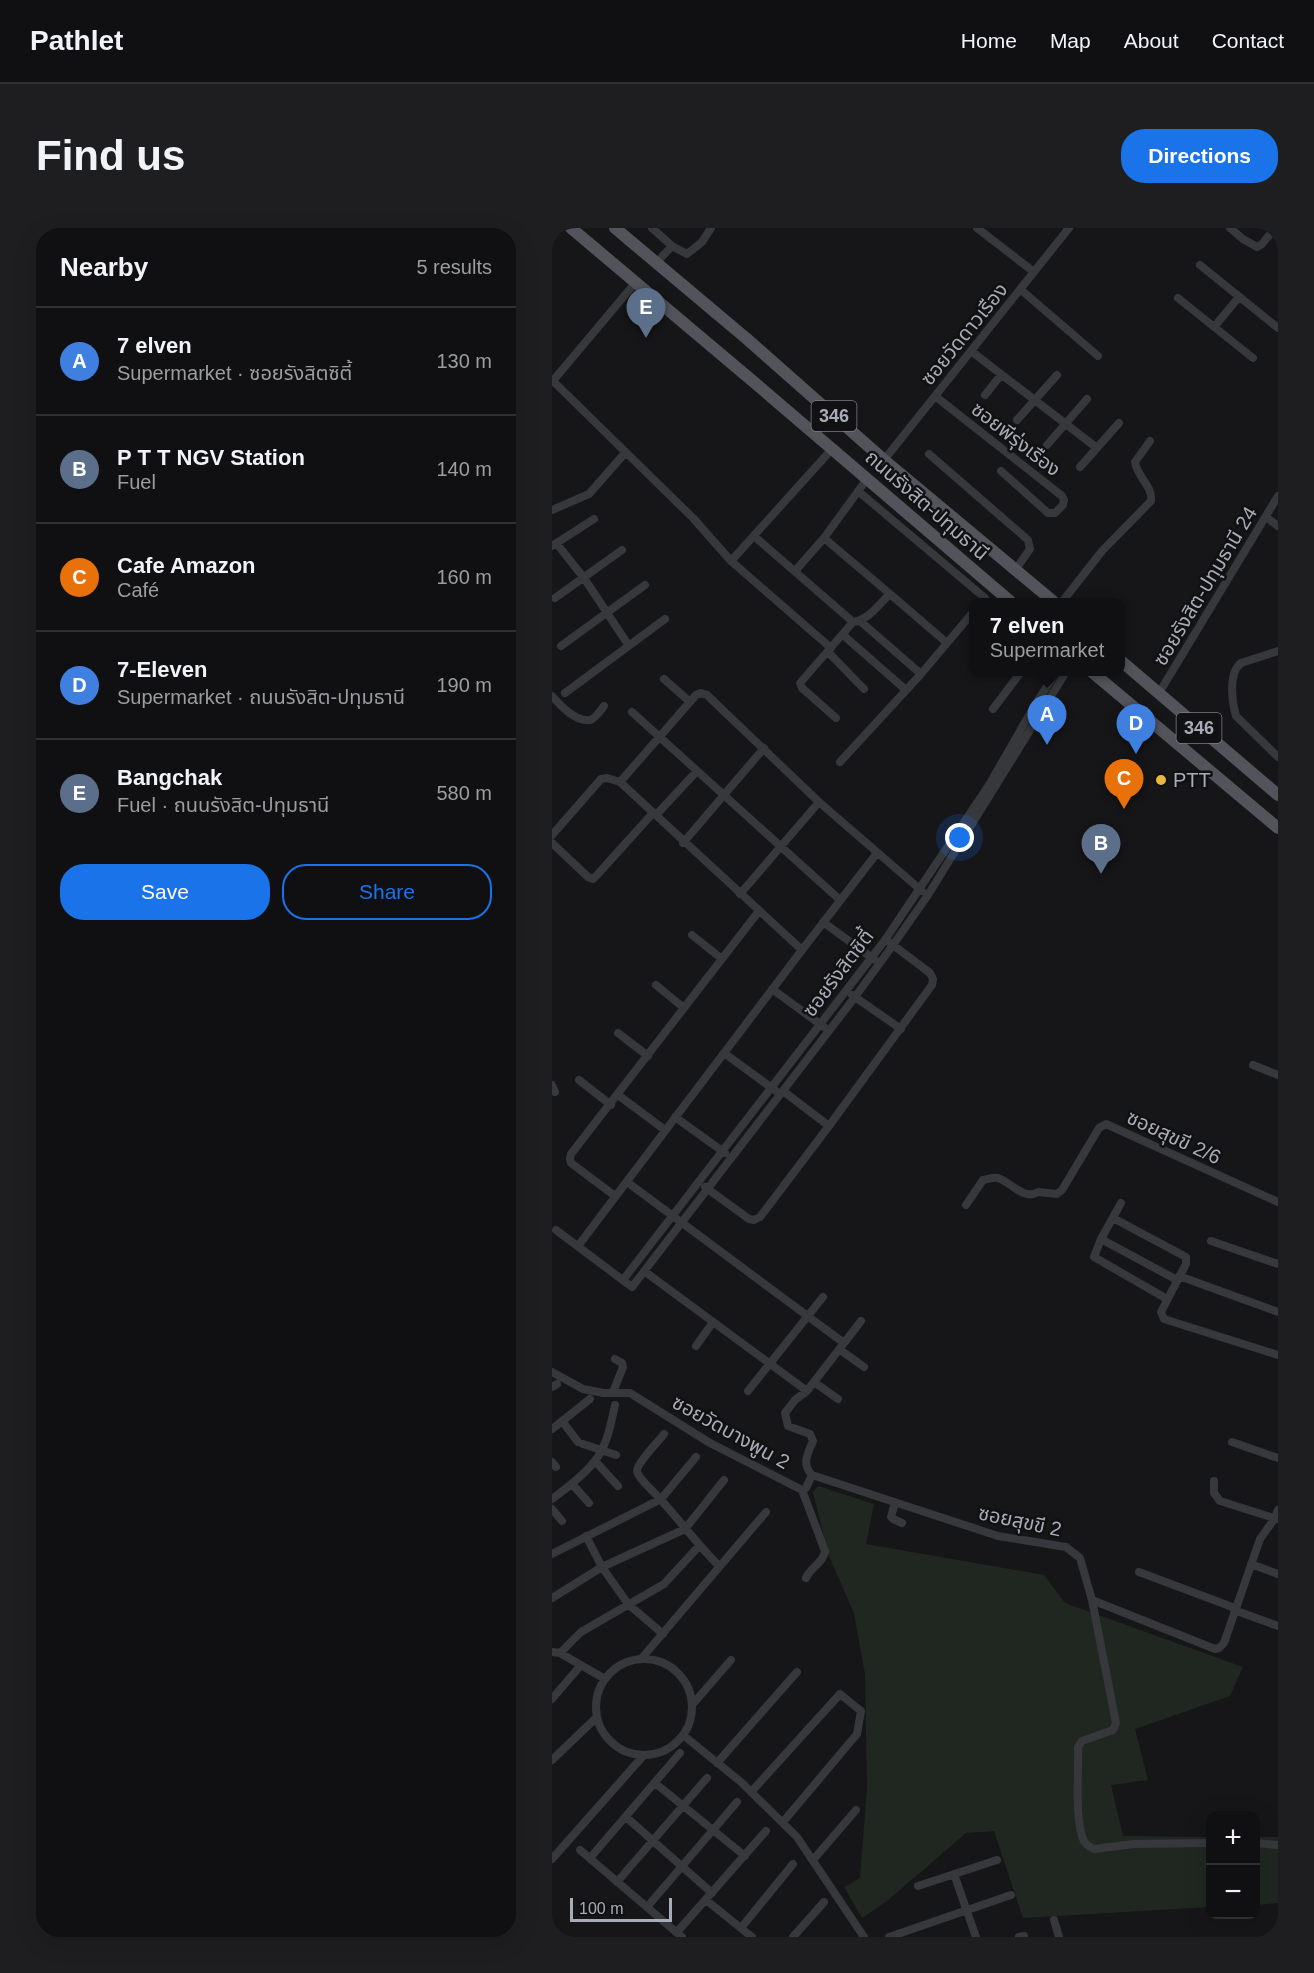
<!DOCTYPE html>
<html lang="en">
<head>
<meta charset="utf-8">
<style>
  :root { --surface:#101012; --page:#1e1e20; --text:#f1f3f6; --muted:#9c9d9f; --line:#303032; --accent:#1a73e8 }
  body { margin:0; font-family:Helvetica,"Noto Sans Thai",sans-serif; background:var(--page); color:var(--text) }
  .controls { position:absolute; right:18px; bottom:18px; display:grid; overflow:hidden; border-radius:12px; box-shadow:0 6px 24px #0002 }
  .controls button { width:54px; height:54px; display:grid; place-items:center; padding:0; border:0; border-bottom:2px solid var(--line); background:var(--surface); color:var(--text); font:30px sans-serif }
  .scale { position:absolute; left:18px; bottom:15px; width:102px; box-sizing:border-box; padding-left:6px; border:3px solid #a8acb7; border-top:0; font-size:16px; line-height:21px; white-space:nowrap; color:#a8acb7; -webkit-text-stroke:4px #111113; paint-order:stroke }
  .you { position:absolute; left:408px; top:610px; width:21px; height:21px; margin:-15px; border:4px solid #fff; border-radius:50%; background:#1a73e8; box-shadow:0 0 0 9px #1a73e833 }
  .badge { display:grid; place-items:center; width:39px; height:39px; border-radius:50%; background:var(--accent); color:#fff; font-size:20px; font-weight:700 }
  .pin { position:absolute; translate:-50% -50px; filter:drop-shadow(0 2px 3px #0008) }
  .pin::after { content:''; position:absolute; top:32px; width:21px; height:18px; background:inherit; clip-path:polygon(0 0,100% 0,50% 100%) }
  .popup { position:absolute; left:417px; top:370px; width:156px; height:78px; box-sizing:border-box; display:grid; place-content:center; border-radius:12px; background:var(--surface); filter:drop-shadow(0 2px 4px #0005); font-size:20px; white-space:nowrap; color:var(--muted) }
  .popup b { font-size:22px; color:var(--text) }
  .popup::after { content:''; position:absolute; left:50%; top:100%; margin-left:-12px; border:12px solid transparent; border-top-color:var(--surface) }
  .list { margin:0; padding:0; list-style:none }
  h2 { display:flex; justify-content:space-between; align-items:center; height:78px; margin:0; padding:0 24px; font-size:26px }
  h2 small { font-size:20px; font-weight:400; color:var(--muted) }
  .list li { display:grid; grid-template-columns:39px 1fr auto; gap:18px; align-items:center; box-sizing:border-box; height:108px; padding:0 24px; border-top:2px solid var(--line) }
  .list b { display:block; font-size:22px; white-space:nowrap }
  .list p { margin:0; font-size:20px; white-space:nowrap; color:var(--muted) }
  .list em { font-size:20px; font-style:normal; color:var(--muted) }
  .actions { display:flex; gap:12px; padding:18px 24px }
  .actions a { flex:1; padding:14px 0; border:2px solid var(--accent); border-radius:24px; text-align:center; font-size:21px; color:var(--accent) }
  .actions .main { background:var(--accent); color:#fff }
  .map { position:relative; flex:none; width:726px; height:1709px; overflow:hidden; border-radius:24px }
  header { display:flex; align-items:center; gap:36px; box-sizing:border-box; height:84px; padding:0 30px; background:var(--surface); border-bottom:2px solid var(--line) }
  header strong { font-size:28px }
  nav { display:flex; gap:33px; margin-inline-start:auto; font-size:21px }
  .intro { display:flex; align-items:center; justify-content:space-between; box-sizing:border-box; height:144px; padding:0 36px }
  h1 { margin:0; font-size:42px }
  .button { padding:15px 27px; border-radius:24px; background:var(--accent); color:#fff; font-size:21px; font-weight:700 }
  main { display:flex; gap:36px; padding:0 36px }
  aside { flex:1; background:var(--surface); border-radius:24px; box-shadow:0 6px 24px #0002 }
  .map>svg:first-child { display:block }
</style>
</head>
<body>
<header>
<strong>Pathlet</strong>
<nav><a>Home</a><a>Map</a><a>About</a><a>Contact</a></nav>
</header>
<div class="intro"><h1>Find us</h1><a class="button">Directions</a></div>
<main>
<aside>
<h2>Nearby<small>5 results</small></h2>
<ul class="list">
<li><span class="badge" style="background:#3f7fe0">A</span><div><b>7 elven</b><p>Supermarket · ซอยรังสิตซิตี้</p></div><em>130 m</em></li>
<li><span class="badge" style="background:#5c6f8a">B</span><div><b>P T T NGV Station</b><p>Fuel</p></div><em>140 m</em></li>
<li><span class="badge" style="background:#e8710a">C</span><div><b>Cafe Amazon</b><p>Café</p></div><em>160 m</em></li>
<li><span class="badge" style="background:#3f7fe0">D</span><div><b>7-Eleven</b><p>Supermarket · ถนนรังสิต-ปทุมธานี</p></div><em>190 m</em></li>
<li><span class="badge" style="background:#5c6f8a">E</span><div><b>Bangchak</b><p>Fuel · ถนนรังสิต-ปทุมธานี</p></div><em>580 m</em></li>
</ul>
<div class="actions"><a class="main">Save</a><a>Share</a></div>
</aside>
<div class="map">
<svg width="726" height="1709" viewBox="0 0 726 1709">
  <rect width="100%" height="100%" fill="#161618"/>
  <path fill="#202721" d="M266,1258L322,1276L314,1316L492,1347L513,1375L691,1439L678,1468L583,1501L596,1552L559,1557L571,1608L658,1609V1679L471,1690L442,1603L414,1605L335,1673L310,1690L292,1659L308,1650L315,1560L313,1446L302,1385L276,1326L261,1264Z
    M704,1609H726V1675L704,1677Z"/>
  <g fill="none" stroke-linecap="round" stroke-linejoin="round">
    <path stroke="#37383c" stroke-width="8" d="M100,0L120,18L135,26L150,14L159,0
      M425,0L482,44
      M678,0L691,11L705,19L710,16L723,0
      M105,34L120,18
      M648,37L726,100
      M468,61L546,128
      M626,70L701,130
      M662,99L687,69
      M419,123L545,220
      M1,153L141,290L179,333L279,420
      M0,154L84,54
      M433,167L449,147
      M383,168L510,268L512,272L511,277L503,285H496L449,243
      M465,192L505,147
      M495,217L535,171
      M377,226L476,312L478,321L464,341
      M332,232L517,0
      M528,239L567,195
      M306,263L433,370
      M0,282L37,266L73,225
      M714,289L726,298
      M203,309L301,394C317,392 327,376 338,366L272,310L315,251
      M5,316L32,350L77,418
      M0,318L42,291
      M179,333L280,221
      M243,343L272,310
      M338,366L395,415
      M3,370L70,322
      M510,374L550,323L599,273C601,258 585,249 583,234L598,213
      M308,393L369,446
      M291,407L354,462
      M9,418L93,357
      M726,423L689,435C676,445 680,474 684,488L726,529
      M276,424L312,461
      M112,451L138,474
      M13,465L113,391
      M607,465L726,268
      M0,468C8,477 23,494 38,492C43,491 49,482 52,478
      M441,481L469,444
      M80,484L288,672
      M284,490L250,460L248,455L301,394
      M288,534L369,446L422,383
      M68,554L144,467L149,465L155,467L267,574L370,663
      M104,587L145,543
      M0,607L49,551L55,550L68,554L250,722
      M0,615L36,649L41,651L45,647L101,585
      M131,615L212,520
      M188,666L267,574
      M271,694L323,732
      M140,707L170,731
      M104,757L132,780
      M220,761L272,799
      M300,767L349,801
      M66,805L96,828
      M172,825L224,863
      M701,837L726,847
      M27,852L59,877
      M0,857L3,864
      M231,863L277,898
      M66,867L113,902
      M123,889L173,925
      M75,954L292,1115
      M153,959L197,991L202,992L208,989L277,898L380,757L381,751L378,745L337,714
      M63,968L19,935L18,931L19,926L207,683
      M569,975L549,1011L542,1029L615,1071
      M414,977L431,952C435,951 441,949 446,950C459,954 472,973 486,964L505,966L510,962L547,900L554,896L726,974
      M561,990L634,1029V1036L609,1084L612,1091L726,1127
      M4,1002L80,1059L303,769L341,717L376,667L514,444
      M549,1011L625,1052
      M659,1013L726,1036
      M26,1018L250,722L325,625
      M92,1043L255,1163
      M627,1048L726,1084
      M71,1052L333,712L437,557L480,482L504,444
      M309,1093L255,1163L243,1172L233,1185L236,1198L258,1206L261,1213C256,1225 249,1236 260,1247L446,1308L514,1319L528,1330L540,1372L663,1421L667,1420L672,1415L708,1311L723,1290L726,1282
      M144,1118L161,1094
      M287,1121L312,1139
      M0,1144L31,1161L51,1165H78L158,1215L250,1262L273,1323C272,1334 258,1340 254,1350
      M262,1154L286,1171
      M0,1159L5,1156
      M196,1163L271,1069
      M61,1164L71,1139L70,1135L63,1131
      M10,1193L26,1214
      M0,1201L38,1171
      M112,1206C107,1213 85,1235 85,1243C86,1251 104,1265 109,1272C129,1294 146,1317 167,1338
      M680,1214L726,1230
      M31,1216L64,1227
      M43,1233L66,1258
      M0,1234L4,1239
      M662,1253V1265L668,1273L725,1291
      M20,1256L37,1275
      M250,1262L254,1260L260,1247
      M0,1271C15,1260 31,1248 42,1234C55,1219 59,1195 63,1177
      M343,1274L339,1289L341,1291L350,1295
      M0,1281L10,1293
      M34,1308L50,1339L76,1376L111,1406
      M0,1326L109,1271L144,1229
      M699,1336L726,1346
      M587,1344L683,1380
      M0,1370L50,1339L133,1301L172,1252
      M540,1372L564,1495L561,1502L530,1513L526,1519C527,1543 522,1592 532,1613C534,1617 538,1619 542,1621L582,1616L658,1615
      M682,1382L726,1398
      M0,1424L8,1425L53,1451
      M8,1425L29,1404L112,1356L147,1318
      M89,1431L214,1284
      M44 1479a48 48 0 1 1 96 0a48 48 0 1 1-96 0Z
      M0,1471L29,1437
      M140,1477L179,1432
      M131,1507L189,1554L245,1609L312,1709
      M0,1532L45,1489
      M165,1535L245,1444
      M103,1555L193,1628
      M199,1564L288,1466L309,1483L305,1506L231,1594
      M74,1589L160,1665
      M704,1615L726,1617
      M28,1622L130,1709
      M38,1630L128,1525
      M0,1631L92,1527
      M261,1632L304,1582
      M402,1646L424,1709
      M65,1654L155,1550
      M366,1658L445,1632
      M154,1672L200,1709
      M95,1679L185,1574
      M502,1692L507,1709
      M189,1700L241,1636
      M125,1704L214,1603
      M241,1709L272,1674
      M337,1709L459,1667
      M467,1709L472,1708"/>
    <path stroke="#53545b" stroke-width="12" d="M19,0L210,161L459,374
      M63,0L195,111L332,232L502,374
      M568,432L726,567
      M540,444L726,600"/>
  </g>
  <circle fill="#eab83c" stroke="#111113" stroke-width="2" cx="609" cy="552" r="6"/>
  <g text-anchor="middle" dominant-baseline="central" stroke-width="5" stroke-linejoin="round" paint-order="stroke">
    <g fill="#111113" stroke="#7b7e86" stroke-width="1.5">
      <rect x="259.5" y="173" width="45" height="30" rx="4.5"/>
      <rect x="624.5" y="485" width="45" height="30" rx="4.5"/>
    </g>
    <g font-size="18" font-weight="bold" fill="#a8acb7">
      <text x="282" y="188">346</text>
      <text x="647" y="500">346</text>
    </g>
    <g font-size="20" fill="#a8acb7" stroke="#111113">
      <text transform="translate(412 106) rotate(-51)">ซอยวัดดาวเรือง</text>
      <text transform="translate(464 211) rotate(38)">ซอยพีรุ่งเรือง</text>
      <text transform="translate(375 277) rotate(41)">ถนนรังสิต-ปทุมธานี</text>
      <text transform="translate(653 358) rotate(-59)">ซอยรังสิต-ปทุมธานี 24</text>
      <text transform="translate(286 745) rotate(-53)">ซอยรังสิตซิตี้</text>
      <text transform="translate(622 909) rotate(25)">ซอยสุขขี 2/6</text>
      <text transform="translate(179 1204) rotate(29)">ซอยวัดบางพูน 2</text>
      <text transform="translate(468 1293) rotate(12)">ซอยสุขขี 2</text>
    </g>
    <g font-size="20" fill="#a8acb7" stroke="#111113" text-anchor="start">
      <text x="621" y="552">PTT</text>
    </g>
  </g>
</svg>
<div class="controls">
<button>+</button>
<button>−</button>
</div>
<div class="scale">100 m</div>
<div class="you"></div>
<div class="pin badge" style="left:495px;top:517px;background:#3f7fe0">A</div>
<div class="popup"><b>7 elven</b>Supermarket</div>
<div class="pin badge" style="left:549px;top:646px;background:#5c6f8a">B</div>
<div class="pin badge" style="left:572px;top:581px;background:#e8710a">C</div>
<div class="pin badge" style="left:584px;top:526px;background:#3f7fe0">D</div>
<div class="pin badge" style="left:94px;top:110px;background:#5c6f8a">E</div>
</div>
</main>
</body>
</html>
